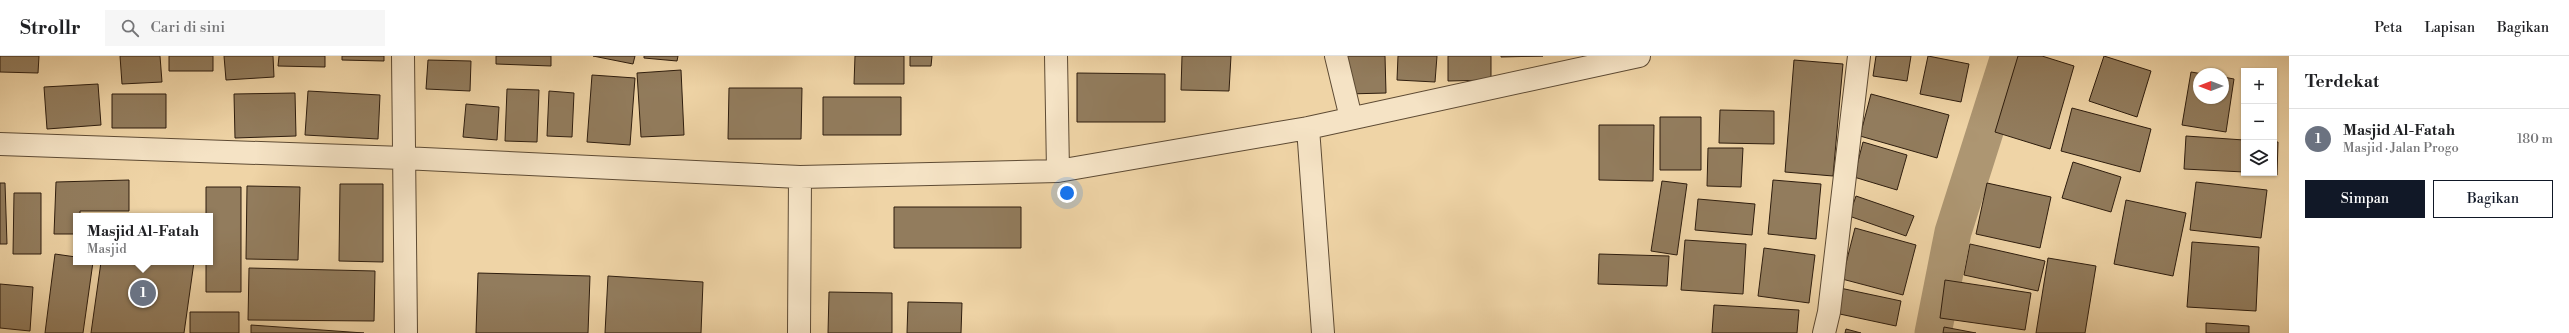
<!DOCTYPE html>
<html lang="id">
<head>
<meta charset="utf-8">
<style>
  :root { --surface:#fff; --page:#f6f6f6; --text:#202124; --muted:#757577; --line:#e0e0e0; --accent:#111827 }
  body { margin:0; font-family:"Libre Bodoni",serif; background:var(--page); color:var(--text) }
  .controls { position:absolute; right:12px; top:12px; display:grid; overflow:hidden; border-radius:0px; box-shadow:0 1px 3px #0004 }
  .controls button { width:36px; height:36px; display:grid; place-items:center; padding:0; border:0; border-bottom:1px solid var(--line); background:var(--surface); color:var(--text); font:20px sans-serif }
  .compass { position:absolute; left:2193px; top:12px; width:36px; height:36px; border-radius:50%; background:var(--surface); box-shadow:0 1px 3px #0004; rotate:270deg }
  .you { position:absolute; left:1067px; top:137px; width:14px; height:14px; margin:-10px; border:3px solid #fff; border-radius:50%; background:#1a73e8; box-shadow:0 0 0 6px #1a73e833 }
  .badge { display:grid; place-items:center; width:26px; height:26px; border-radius:50%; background:var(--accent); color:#fff; font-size:13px; font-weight:700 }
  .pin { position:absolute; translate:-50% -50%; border:2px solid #fff; box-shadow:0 1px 4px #0006 }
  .popup { position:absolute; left:73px; top:157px; width:140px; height:52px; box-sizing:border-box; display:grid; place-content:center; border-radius:0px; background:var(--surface); filter:drop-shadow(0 1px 3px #0005); font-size:13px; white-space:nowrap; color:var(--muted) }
  .popup b { font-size:15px; color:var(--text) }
  .popup::after { content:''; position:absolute; left:50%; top:100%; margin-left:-8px; border:8px solid transparent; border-top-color:var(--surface) }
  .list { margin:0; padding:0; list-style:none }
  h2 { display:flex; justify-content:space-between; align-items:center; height:52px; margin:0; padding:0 16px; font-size:17px }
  h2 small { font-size:13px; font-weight:400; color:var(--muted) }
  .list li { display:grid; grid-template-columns:26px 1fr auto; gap:12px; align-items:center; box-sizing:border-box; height:60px; padding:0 16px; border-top:1px solid var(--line) }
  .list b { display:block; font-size:15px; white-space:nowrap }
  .list p { margin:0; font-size:13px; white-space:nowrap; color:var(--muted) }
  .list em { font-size:13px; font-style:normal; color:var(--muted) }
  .actions { display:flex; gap:8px; padding:12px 16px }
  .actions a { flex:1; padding:9px 0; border:1px solid var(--accent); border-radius:0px; text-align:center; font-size:14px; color:var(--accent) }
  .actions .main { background:var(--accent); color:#fff }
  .icon { flex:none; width:22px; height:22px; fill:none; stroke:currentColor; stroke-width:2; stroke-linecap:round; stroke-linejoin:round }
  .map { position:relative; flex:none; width:2289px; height:277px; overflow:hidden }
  header { display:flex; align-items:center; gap:24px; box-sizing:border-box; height:56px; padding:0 20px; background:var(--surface); border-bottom:1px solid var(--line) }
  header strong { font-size:19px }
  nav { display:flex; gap:22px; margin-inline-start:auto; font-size:14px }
  .search { width:280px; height:36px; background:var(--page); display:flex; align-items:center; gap:10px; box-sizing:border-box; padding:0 14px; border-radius:0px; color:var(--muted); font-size:15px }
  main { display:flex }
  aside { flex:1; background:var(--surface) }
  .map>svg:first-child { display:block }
</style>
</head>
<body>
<header>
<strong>Strollr</strong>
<div class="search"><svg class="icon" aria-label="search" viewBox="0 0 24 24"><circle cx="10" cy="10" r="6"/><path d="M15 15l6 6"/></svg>Cari di sini</div>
<nav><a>Peta</a><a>Lapisan</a><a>Bagikan</a></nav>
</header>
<main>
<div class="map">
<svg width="2289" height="277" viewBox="0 0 2289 277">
  <rect width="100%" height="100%" fill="#efd4a6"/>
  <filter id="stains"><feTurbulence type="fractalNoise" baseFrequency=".005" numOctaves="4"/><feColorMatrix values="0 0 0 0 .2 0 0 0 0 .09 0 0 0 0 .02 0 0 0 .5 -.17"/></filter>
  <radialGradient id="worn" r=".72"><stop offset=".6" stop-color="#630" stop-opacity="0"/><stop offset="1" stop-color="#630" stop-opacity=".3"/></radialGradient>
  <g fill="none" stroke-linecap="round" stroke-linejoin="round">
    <path stroke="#ad9672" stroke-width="37" d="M1933,277L1953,176L2009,0"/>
  </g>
  <path fill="#927c5d" stroke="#2e1d0e" d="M0,0H39L38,17L0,16Z
    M120,0H160L162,26L122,28Z
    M169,0H213V15H169Z
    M224,0H273L274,21L226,24Z
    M279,0H325V11L278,10Z
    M342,0H384V5L342,4Z
    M496,0H551V10L496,8Z
    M593,0H635L633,8Z
    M644,0H678L677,5L644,2Z
    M855,0H904V28H854Z
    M910,0H932L931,10H910Z
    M1182,0H1231L1229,35L1181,34Z
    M1347,0H1385L1386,37L1347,38Z
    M1398,0H1437L1435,26L1397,24Z
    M1448,0H1491V24L1448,25Z
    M1501,0H1543L1501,1Z
    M1876,0H1911L1907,25L1873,20Z
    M1928,0L1969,8L1961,46L1920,38Z
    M2018,0H2042L2074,10L2050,93L1995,76Z
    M2104,0L2151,15L2137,61L2089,45Z
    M428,4L471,5L470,35L426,33Z
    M1794,4L1843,8L1833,120L1785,116Z
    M681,14L684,79L641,81L637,17Z
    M2191,16L2203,18H2199V42H2223V21L2234,23L2226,76L2182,69Z
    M1077,17L1165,18V66H1077Z
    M592,19L635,22L630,89L587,86Z
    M98,28L101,69L47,73L44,31Z
    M729,32H802L801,83H728Z
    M507,33L539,34L537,86L505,85Z
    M308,35L380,39L378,83L305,79Z
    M549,35L574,37L572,81L547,80Z
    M295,37L296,80L235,82L234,38Z
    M112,38H166V72H112Z
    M1871,38L1949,59L1937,102L1860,80Z
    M823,41H901V79H823Z
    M466,48L499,51L497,84L463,81Z
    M2072,52L2151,73L2140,116L2061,95Z
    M1720,54L1774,55V88L1719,87Z
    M1660,61H1701V114H1660Z
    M1599,69H1654L1653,125L1599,124Z
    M2186,80L2244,84V116L2184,113Z
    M1863,86L1907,99L1897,134L1854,121Z
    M2274,86H2278L2277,119L2253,117H2274Z
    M1708,92H1743L1741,131L1707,130Z
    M2073,106L2121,121L2111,156L2062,142Z
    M129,124V155H80V160H76V178H54L56,126Z
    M1773,124L1821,128L1816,183L1768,178Z
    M1662,125L1687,128L1677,199L1651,195Z
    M2196,126L2267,134L2261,182L2190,174Z
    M0,127H5L7,188H0Z
    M1987,127L2051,141L2040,192L1976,178Z
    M340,128H383V206L339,205Z
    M247,130L300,131L298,204L246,203Z
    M206,131H241V236H206V206H210V160H206Z
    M14,137H41V198H13Z
    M1856,140L1914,160L1906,180L1849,160Z
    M1698,143L1755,148L1752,179L1695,174Z
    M2126,144L2186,157L2173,220L2114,208Z
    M894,151H1021V192H894Z
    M1855,172L1916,189L1903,239L1842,223Z
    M1685,184L1746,188L1743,238L1681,234Z
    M2192,186L2259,191L2256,255L2187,251Z
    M1970,188L2045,205L2038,235L1964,219Z
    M1764,192L1815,199L1809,247L1758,240Z
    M55,198L76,201V206H93L83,277H45Z
    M1599,198L1669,200L1667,230L1598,228Z
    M2048,202L2096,210L2085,277H2036Z
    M101,206H194L184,277H91Z
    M249,212L375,215L374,265L248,264Z
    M478,217L590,220L588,277H476Z
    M608,220L703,226L701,277H605Z
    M1945,224L2031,237L2025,274L1940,262Z
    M0,228L33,231L30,275L0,272Z
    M1840,232L1901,245L1896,270L1835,257Z
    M829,236L892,237V277H828Z
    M908,246L962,247L961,277H907Z
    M1714,249L1799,254L1797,277H1712Z
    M190,256H239V277H190Z
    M2206,267L2249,270V277H2206Z
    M251,269L364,277H251Z
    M1944,271L1976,277H1943Z
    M1846,273L1861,277H1845Z"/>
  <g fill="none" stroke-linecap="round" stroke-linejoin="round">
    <g stroke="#5e4b34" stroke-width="24">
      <path id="minor" d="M403,0L406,277
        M1056,0L1058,115
        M1336,0L1351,62
        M1308,72L1323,277
        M0,88L403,102L800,121L1058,115L1308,72L1639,0
        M799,277L800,121
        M1824,277L1829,256L1859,0"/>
    </g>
    <use href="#minor" stroke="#f5e3c5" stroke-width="22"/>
  </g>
  <rect width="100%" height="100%" filter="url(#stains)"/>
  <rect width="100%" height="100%" fill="url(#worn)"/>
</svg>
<div class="controls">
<button>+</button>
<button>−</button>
<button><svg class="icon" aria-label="layers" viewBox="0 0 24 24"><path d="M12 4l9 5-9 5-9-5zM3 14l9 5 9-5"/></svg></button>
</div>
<svg class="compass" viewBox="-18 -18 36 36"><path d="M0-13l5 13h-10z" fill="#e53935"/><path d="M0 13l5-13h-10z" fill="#757577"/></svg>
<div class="you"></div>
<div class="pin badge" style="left:143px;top:237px;background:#6b7280">1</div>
<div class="popup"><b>Masjid Al-Fatah</b>Masjid</div>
</div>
<aside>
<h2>Terdekat<small></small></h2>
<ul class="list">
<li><span class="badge" style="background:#6b7280">1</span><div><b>Masjid Al-Fatah</b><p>Masjid · Jalan Progo</p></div><em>180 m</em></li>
</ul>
<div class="actions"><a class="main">Simpan</a><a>Bagikan</a></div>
</aside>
</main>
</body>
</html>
